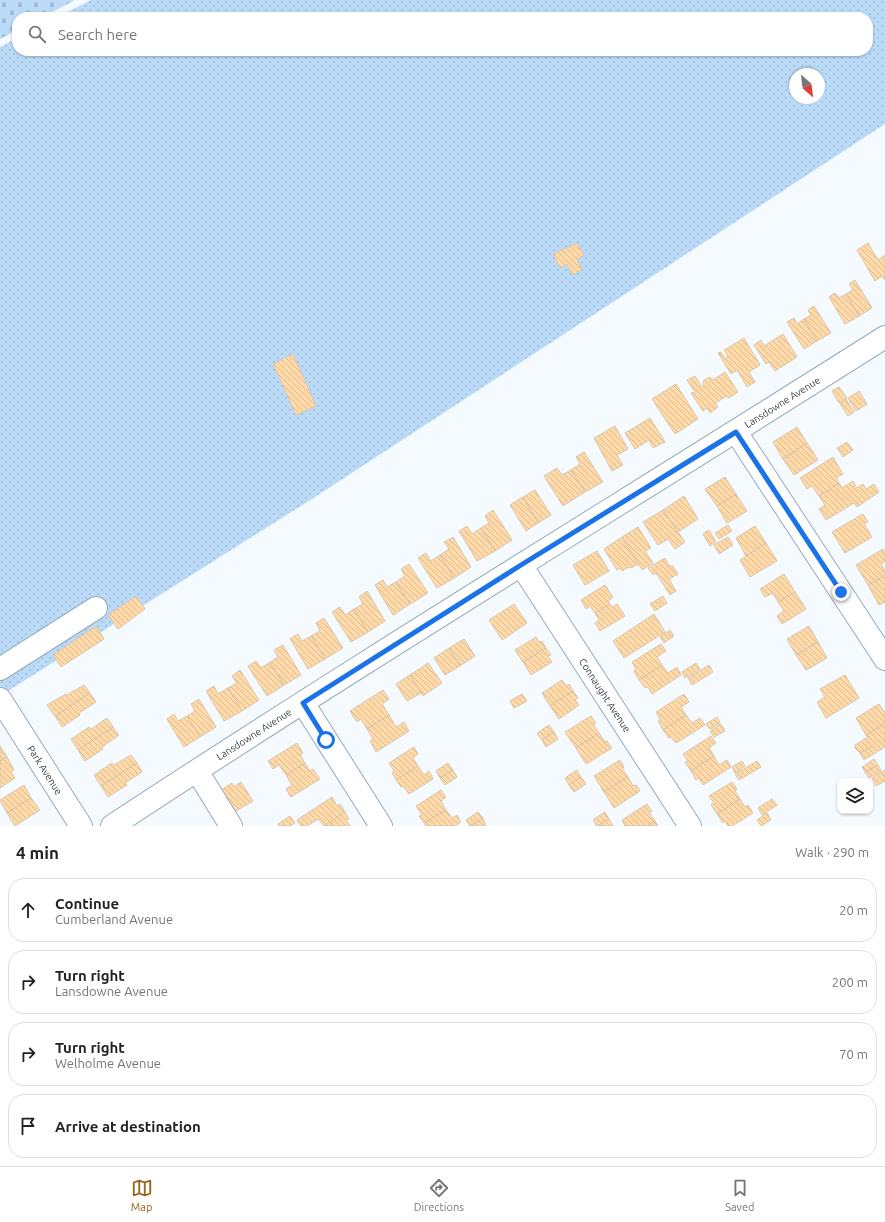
<!DOCTYPE html>
<html lang="en">
<head>
<meta charset="utf-8">
<style>
  :root { --surface:#fff; --page:#f6f6f6; --text:#222; --muted:#767676; --line:#e0e0e0; --accent:#956415 }
  body { margin:0; font-family:Ubuntu,sans-serif; background:var(--page); color:var(--text) }
  .controls { position:absolute; right:12px; bottom:12px; display:grid; overflow:hidden; border-radius:8px; box-shadow:0 1px 3px #0004 }
  .controls button { width:36px; height:36px; display:grid; place-items:center; padding:0; border:0; border-bottom:1px solid var(--line); background:var(--surface); color:var(--text); font:20px sans-serif }
  .compass { position:absolute; left:789px; top:68px; width:36px; height:36px; border-radius:50%; background:var(--surface); box-shadow:0 1px 3px #0004; rotate:152deg }
  .stop { position:absolute; width:12px; height:12px; margin:-9px; border:3px solid #1a73e8; border-radius:50%; background:#fff }
  .stop.end { background:#1a73e8; border-color:#fff; box-shadow:0 1px 4px #0008 }
  .list { margin:0; padding:0; list-style:none }
  h2 { display:flex; justify-content:space-between; align-items:center; height:52px; margin:0; padding:0 16px; font-size:17px }
  h2 small { font-size:13px; font-weight:400; color:var(--muted) }
  .list li { display:grid; grid-template-columns:26px 1fr auto; gap:12px; align-items:center; box-sizing:border-box; height:64px; margin:0 8px 8px; padding:0 8px; border:1px solid var(--line); border-radius:16px }
  .list b { display:block; font-size:15px; white-space:nowrap }
  .list p { margin:0; font-size:13px; white-space:nowrap; color:var(--muted) }
  .list em { font-size:13px; font-style:normal; color:var(--muted) }
  .icon { flex:none; width:22px; height:22px; fill:none; stroke:currentColor; stroke-width:2; stroke-linecap:round; stroke-linejoin:round }
  .map { position:relative; flex:none; width:885px; height:826px; overflow:hidden }
  .search { position:absolute; background:var(--surface); box-shadow:0 1px 3px #0004; left:12px; right:12px; top:12px; height:44px; display:flex; align-items:center; gap:10px; box-sizing:border-box; padding:0 14px; border-radius:16px; color:var(--muted); font-size:15px }
  .sheet { height:340px; background:var(--surface) }
  nav { display:flex; justify-content:space-around; align-items:center; box-sizing:border-box; height:56px; border-top:1px solid var(--line); background:var(--surface); font-size:11px; color:var(--muted) }
  nav a { display:grid; justify-items:center; gap:2px }
  nav .on { color:var(--accent) }
  .map>svg:first-child { display:block }
</style>
</head>
<body>
<div class="map">
<svg width="885" height="826" viewBox="0 0 885 826">
  <defs>
    <pattern id="cemetery-stones" width="16" height="16" patternUnits="userSpaceOnUse"><rect width="16" height="16" fill="#badaf7"/><path d="M2 7V4a2 2 0 0 1 4 0v3zM10 15v-3a2 2 0 0 1 4 0v3z" fill="#a0bcd5"/></pattern>
    <pattern id="park-dots" width="8" height="8" patternUnits="userSpaceOnUse"><rect width="8" height="8" fill="#badaf7"/><path d="M2 2h.1M6 6h.1" fill="none" stroke="#a0bcd5" stroke-width="1.8" stroke-linecap="round"/></pattern>
    <pattern id="building-back-hatch" width="6" height="6" patternUnits="userSpaceOnUse"><rect width="6" height="6" fill="#ffd9a8"/><path d="M-1 5l2 2M0 0l6 6M5-1l2 2" fill="none" stroke="#dbbb92"/></pattern>
  </defs>
  <rect width="100%" height="100%" fill="#f5faff"/>
  <path fill="url(#cemetery-stones)" d="M0,0H75L43,17H17V30L0,39Z"/>
  <path fill="url(#park-dots)" fill-rule="evenodd" d="M91,0H885V124L312,499L0,696V47L17,38V51H868V17H58ZM795,74H819V98H795Z"/>
  <path fill="url(#building-back-hatch)" stroke="#d9c6ad" d="M577,243L584,256L577,259L582,270L572,275L567,264L560,268L553,254Z
    M868,243L878,260L885,255V280L882,276L875,281L857,250Z
    M855,280L872,308L859,316L846,294L853,290L849,284Z
    M835,293L839,298L846,294L859,316L845,324L829,297Z
    M814,306L831,333L817,341L804,319L811,315L808,310Z
    M794,318L797,324L804,319L817,341L804,349L787,322Z
    M783,334L797,357L775,371L769,362L766,364L754,345L761,340L764,346Z
    M744,338L760,365L749,372L755,382L747,387L737,370L731,374L718,353L721,352L725,359L728,357L724,350Z
    M293,354L316,406L296,415L273,364Z
    M725,372L738,392L729,398L727,396L715,403L718,407L710,413L707,408L703,411L691,393L695,392L687,380L695,376L702,387L704,386L703,383L704,380L710,377L713,380Z
    M676,384L698,419L675,434L652,399Z
    M839,387L847,398L839,403L832,391Z
    M859,391L867,404L856,411L848,398Z
    M846,399L854,412L848,416L840,404Z
    M650,418L665,442L653,448L649,440L635,449L625,433Z
    M615,426L628,449L617,455L623,465L612,471L594,438Z
    M797,427L807,443L783,459L773,442Z
    M847,442L853,450L843,457L837,448Z
    M807,443L818,460L794,475L783,459Z
    M584,452L603,482L585,492L571,470L580,464L576,457Z
    M833,457L843,474L836,478L839,483L819,496L812,486L807,489L800,478Z
    M557,468L562,475L571,470L585,492L563,506L544,476Z
    M725,477L736,494L717,506L705,489Z
    M853,481L857,488L863,484L866,489L874,484L879,492L857,507L854,503L826,520L819,509L825,505L819,496L839,483L842,488Z
    M535,490L551,515L538,523L523,497Z
    M736,494L747,511L727,523L717,506Z
    M684,496L698,519L678,532L663,510Z
    M523,497L538,523L526,531L510,505Z
    M493,510L512,540L495,551L481,528L489,523L485,516Z
    M663,510L685,542L675,549L668,539L658,545L643,522Z
    M863,514L868,522L864,524L872,537L845,553L832,532Z
    M728,525L732,531L719,539L715,533Z
    M467,526L472,534L481,528L495,551L477,561L459,531Z
    M755,526L766,543L746,556L736,538Z
    M638,527L651,548L645,551L653,563L642,570L622,537Z
    M709,530L716,542L710,546L703,534Z
    M453,537L471,567L454,578L440,555L449,549L444,542Z
    M622,537L638,564L631,568L629,567L622,571L620,568L617,570L604,549Z
    M728,537L733,545L719,554L714,545Z
    M766,543L777,561L750,577L740,560Z
    M883,549L885,552V561L881,564L885,571V575L868,585L856,565Z
    M597,551L609,571L585,585L573,565Z
    M426,553L431,561L440,555L454,578L437,588L418,558Z
    M665,558L670,567L672,565L678,574L669,579L676,591L670,595L656,573L653,575L648,568Z
    M409,564L428,593L410,604L396,582L405,576L401,569Z
    M784,574L795,592L778,602L773,593L765,597L760,589Z
    M885,575V602L879,605L868,585Z
    M383,580L387,587L396,582L410,604L393,615L375,585Z
    M605,585L613,597L608,601L610,604L595,613L590,606L586,609L581,600Z
    M367,591L385,621L368,632L354,609L363,604L359,597Z
    M795,592L806,609L782,624L777,616L784,611L778,602Z
    M136,596L145,609L118,629L108,615Z
    M663,596L667,603L655,611L650,604Z
    M514,604L527,623L502,640L489,620Z
    M610,604L612,607L617,604L625,616L600,631L595,623L599,620L595,613Z
    M340,607L345,615L354,609L368,632L351,642L332,612Z
    M654,614L665,632L624,658L613,641Z
    M324,618L343,648L325,659L311,636L320,631L316,623Z
    M96,626L104,639L61,667L53,655Z
    M809,626L818,642L796,655L787,639Z
    M670,630L674,636L664,643L660,637Z
    M298,634L302,641L311,636L325,659L308,669L290,639Z
    M536,637L539,642L542,641L546,648L523,662L515,650Z
    M464,639L475,656L460,666L449,648Z
    M818,642L827,658L806,670L796,655Z
    M661,644L666,651L657,657L662,665L639,680L634,671L636,669L632,662Z
    M283,645L301,675L284,685L270,662L278,657L274,650Z
    M449,648L460,666L445,675L434,658Z
    M546,648L551,655L548,656L552,662L531,675L523,662Z
    M256,661L261,668L270,662L284,685L267,696L248,666Z
    M428,663L442,683L423,696L410,675Z
    M696,663L700,669L685,678L682,672Z
    M662,665L668,673L677,667L681,675L652,694L648,687L645,688L639,680Z
    M709,665L713,672L692,685L688,678Z
    M240,670L259,700L242,711L228,688L237,683L232,676Z
    M410,675L421,693L407,701L396,684Z
    M845,675L859,698L826,718L817,702L825,697L820,689Z
    M562,680L566,686L569,684L573,691L550,706L542,693Z
    M84,685L90,693L55,716L47,705L66,694L67,695Z
    M214,686L218,694L228,688L242,711L224,721L206,691Z
    M383,690L389,699L382,704L389,715L367,729L361,719L357,722L350,711Z
    M573,691L578,698L575,700L579,705L559,719L550,706Z
    M90,693L96,702L79,713L80,715L62,727L55,716Z
    M522,694L527,701L514,708L510,701Z
    M684,694L689,702L681,707L686,715L663,730L658,721L660,719L656,712Z
    M199,699L216,727L200,737L187,716L195,711L191,704Z
    M879,704L885,713V723L866,735L856,718Z
    M174,714L178,721L187,716L200,737L184,747L167,719Z
    M389,715L396,727L404,722L409,731L376,752L370,741L373,739L367,729Z
    M686,715L692,723L700,718L705,725L676,743L671,737L669,738L663,730Z
    M591,716L596,723L593,724L599,733L576,748L565,732Z
    M717,717L720,723L710,729L706,724Z
    M107,718L113,727L78,750L71,739L89,727L91,729Z
    M885,723V747L864,760L860,753L873,746L860,753L855,748V745L868,737L866,735Z
    M721,724L725,731L714,737L710,731Z
    M549,725L554,732L542,740L537,733Z
    M113,727L119,735L102,747L103,749L85,761L78,750Z
    M554,732L558,739L546,747L542,740Z
    M599,733L605,742L607,741L612,748L586,764L576,748Z
    M711,736L716,743L709,748L714,756L691,771L685,762L688,761L683,754Z
    M297,743L303,753L300,755L305,763L286,775L279,765L273,769L268,761Z
    M0,746L7,757L0,761Z
    M414,747L418,754L413,758L418,766L396,780L392,773L394,771L389,763Z
    M131,755L137,763L101,786L94,775L112,763L114,765Z
    M714,756L719,765L727,760L731,767L703,785L699,778L696,780L691,771Z
    M7,757L14,770L11,772L15,778L0,788V761Z
    M874,759L878,765L865,772L862,767Z
    M620,760L624,767L622,768L628,777L604,792L594,776Z
    M742,761L745,766L735,773L732,767Z
    M757,761L761,767L739,780L735,774Z
    M137,763L142,772L125,783L127,785L108,797L101,786Z
    M305,763L310,771L313,769L320,779L291,797L286,789L292,785L286,775Z
    M448,763L453,770L440,778L436,771Z
    M878,765L881,771L869,778L865,772Z
    M418,766L424,775L429,771L433,779L409,794L403,786L401,787L396,780Z
    M453,770L457,777L445,785L440,778Z
    M577,770L581,777L569,785L565,778Z
    M885,770V781L876,786L872,778Z
    M581,777L586,784L574,792L569,785Z
    M628,777L633,786L636,785L640,791L614,808L604,792Z
    M241,782L253,801L234,812L221,790L232,783L233,787Z
    M732,782L737,789L735,791L740,799L717,814L711,805L714,803L709,796Z
    M24,785L31,798L7,813L0,800Z
    M441,790L446,797L441,801L446,810L424,823L419,816L422,815L416,806Z
    M332,797L337,806L340,804L345,812L324,826L318,819L307,826H301L297,820Z
    M31,798L40,810L15,826L7,813Z
    M740,799L745,807L748,805L753,813L732,826H728L725,821L723,823L717,814Z
    M772,799L777,805L762,815L758,808Z
    M647,804L652,811L649,812L655,821L647,826H625L622,820Z
    M446,810L452,818L457,815L461,822L455,826H426L424,823Z
    M345,812L349,819L346,820L350,826H324Z
    M478,812L483,818L470,826L466,820Z
    M605,812L609,819L597,826L593,820Z
    M767,813L771,820L761,826L757,820Z
    M290,816L295,823L290,826H279L278,824Z
    M483,818L486,826H471Z
    M609,819L613,826H598Z
    M655,821L658,826H647Z"/>
  <g fill="none" stroke-linecap="round" stroke-linejoin="round">
    <g stroke="#93abbf" stroke-width="24">
      <g id="minor">
        <path d="M736,432L885,659"/>
        <path id="s1" d="M521,565L690,826"/>
        <path d="M0,669L96,608"/>
        <path id="s2" d="M0,699L81,826"/>
        <path d="M303,703L381,826"/>
        <path d="M197,771L231,826"/>
        <path id="s3" d="M112,826C367,658 628,500 885,337"/>
      </g>
    </g>
    <use href="#minor" stroke="#fff" stroke-width="22"/>
  </g>
  <g fill="none" stroke-linecap="round" stroke-linejoin="round">
    <path stroke="#1a73e8" stroke-width="5" d="M326,740L303,703L521,565L736,432L841,592"/>
  </g>
  <g text-anchor="middle" dominant-baseline="central" stroke-width="3" stroke-linejoin="round" paint-order="stroke">
    <g font-size="10" fill="#323c45" stroke="#f5faff">
      <text stroke="none"><textPath href="#s3" startOffset="793">Lansdowne Avenue</textPath></text>
      <text stroke="none"><textPath href="#s1" startOffset="155">Connaught Avenue</textPath></text>
      <text stroke="none"><textPath href="#s3" startOffset="169">Lansdowne Avenue</textPath></text>
      <text stroke="none"><textPath href="#s2" startOffset="84">Park Avenue</textPath></text>
    </g>
  </g>
</svg>
<div class="controls">
<button><svg class="icon" aria-label="layers" viewBox="0 0 24 24"><path d="M12 4l9 5-9 5-9-5zM3 14l9 5 9-5"/></svg></button>
</div>
<svg class="compass" viewBox="-18 -18 36 36"><path d="M0-13l5 13h-10z" fill="#e53935"/><path d="M0 13l5-13h-10z" fill="#767676"/></svg>
<div class="stop" style="left:326px;top:740px"></div>
<div class="stop end" style="left:841px;top:592px"></div>
<div class="search"><svg class="icon" aria-label="search" viewBox="0 0 24 24"><circle cx="10" cy="10" r="6"/><path d="M15 15l6 6"/></svg>Search here</div>
</div>
<section class="sheet">
<h2>4 min<small>Walk · 290 m</small></h2>
<ul class="list">
<li><svg class="icon" aria-label="ahead" viewBox="0 0 24 24"><path d="M12 20V5M6 11l6-6 6 6"/></svg><div><b>Continue</b><p>Cumberland Avenue</p></div><em>20 m</em></li>
<li><svg class="icon" aria-label="right" viewBox="0 0 24 24"><path d="M7 20v-9h11M14 6l5 5-5 5"/></svg><div><b>Turn right</b><p>Lansdowne Avenue</p></div><em>200 m</em></li>
<li><svg class="icon" aria-label="right" viewBox="0 0 24 24"><path d="M7 20v-9h11M14 6l5 5-5 5"/></svg><div><b>Turn right</b><p>Welholme Avenue</p></div><em>70 m</em></li>
<li><svg class="icon" aria-label="arrive" viewBox="0 0 24 24"><path d="M6 21V4h12l-3 4 3 4H6"/></svg><div><b>Arrive at destination</b></div></li>
</ul>
</section>
<nav>
<a class="on"><svg class="icon" aria-label="map" viewBox="0 0 24 24"><path d="M3 6l6-2 6 2 6-2v14l-6 2-6-2-6 2zM9 4v14M15 6v14"/></svg>Map</a>
<a><svg class="icon" aria-label="directions" viewBox="0 0 24 24"><path d="M12 3l9 9-9 9-9-9zM9 14v-3h6M13 9l2 2-2 2"/></svg>Directions</a>
<a><svg class="icon" aria-label="saved" viewBox="0 0 24 24"><path d="M7 4h10v16l-5-4-5 4z"/></svg>Saved</a>
</nav>
</body>
</html>
